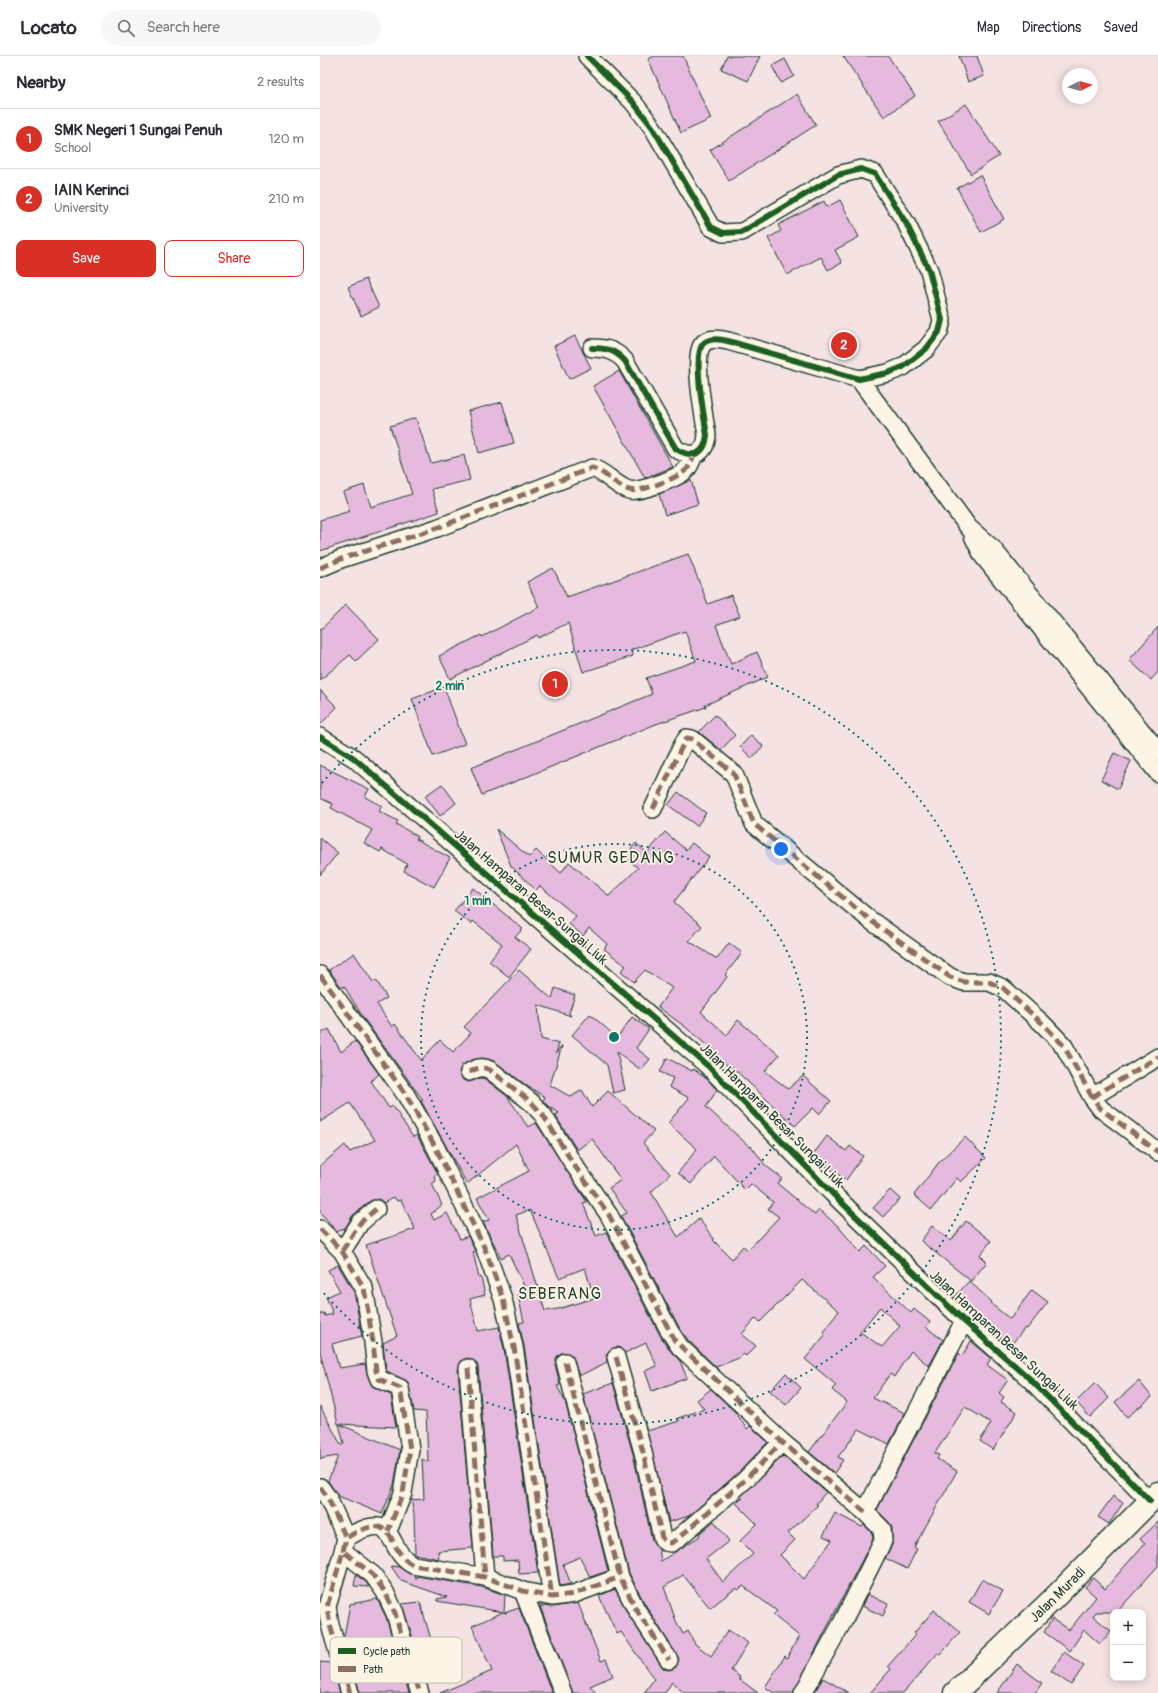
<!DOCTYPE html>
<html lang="en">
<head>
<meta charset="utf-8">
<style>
  :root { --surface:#fff; --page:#f7f7f7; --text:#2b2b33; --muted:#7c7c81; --line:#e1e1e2; --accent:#d93025 }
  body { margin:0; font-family:Pangolin,sans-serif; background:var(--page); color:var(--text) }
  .controls { position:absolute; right:12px; bottom:12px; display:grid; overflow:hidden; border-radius:8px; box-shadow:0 2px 10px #0003 }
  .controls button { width:36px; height:36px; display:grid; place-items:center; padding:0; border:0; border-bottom:1px solid var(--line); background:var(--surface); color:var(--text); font:20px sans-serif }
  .compass { position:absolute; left:742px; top:12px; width:36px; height:36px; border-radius:50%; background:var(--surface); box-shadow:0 2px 10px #0003; rotate:84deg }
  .you { position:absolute; left:461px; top:793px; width:14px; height:14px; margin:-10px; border:3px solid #fff; border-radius:50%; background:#1a73e8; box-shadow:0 0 0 6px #1a73e833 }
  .badge { display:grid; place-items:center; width:26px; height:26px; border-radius:50%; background:var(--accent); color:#fff; font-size:13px; font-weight:700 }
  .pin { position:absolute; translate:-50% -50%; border:2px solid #fff; box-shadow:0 1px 4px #0006 }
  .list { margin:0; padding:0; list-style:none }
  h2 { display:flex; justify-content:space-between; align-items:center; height:52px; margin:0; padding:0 16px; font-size:17px }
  h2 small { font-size:13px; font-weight:400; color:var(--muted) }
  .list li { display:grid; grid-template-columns:26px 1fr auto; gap:12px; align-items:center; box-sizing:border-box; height:60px; padding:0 16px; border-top:1px solid var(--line) }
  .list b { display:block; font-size:15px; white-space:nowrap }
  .list p { margin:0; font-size:13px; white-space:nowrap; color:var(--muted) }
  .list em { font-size:13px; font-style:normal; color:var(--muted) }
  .actions { display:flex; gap:8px; padding:12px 16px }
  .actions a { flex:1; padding:9px 0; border:1px solid var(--accent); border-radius:8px; text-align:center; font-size:14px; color:var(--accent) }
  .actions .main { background:var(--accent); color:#fff }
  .icon { flex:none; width:22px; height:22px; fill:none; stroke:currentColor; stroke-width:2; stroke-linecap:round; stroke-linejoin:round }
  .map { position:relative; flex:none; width:838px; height:1637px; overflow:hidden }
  header { display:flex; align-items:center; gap:24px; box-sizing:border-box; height:56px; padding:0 20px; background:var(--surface); border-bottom:1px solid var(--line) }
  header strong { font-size:19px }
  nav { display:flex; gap:22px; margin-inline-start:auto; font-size:14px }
  .search { width:280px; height:36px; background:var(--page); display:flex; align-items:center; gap:10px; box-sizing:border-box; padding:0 14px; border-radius:22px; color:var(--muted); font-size:15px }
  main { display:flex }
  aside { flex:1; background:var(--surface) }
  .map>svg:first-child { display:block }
</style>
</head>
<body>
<header>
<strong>Locato</strong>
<div class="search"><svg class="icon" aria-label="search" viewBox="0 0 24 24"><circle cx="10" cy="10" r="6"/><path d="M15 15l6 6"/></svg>Search here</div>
<nav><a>Map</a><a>Directions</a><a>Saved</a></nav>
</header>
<main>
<aside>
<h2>Nearby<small>2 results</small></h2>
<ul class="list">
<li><span class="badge">1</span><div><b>SMK Negeri 1 Sungai Penuh</b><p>School</p></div><em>120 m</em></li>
<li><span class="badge">2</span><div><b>IAIN Kerinci</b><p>University</p></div><em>210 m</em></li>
</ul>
<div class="actions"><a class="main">Save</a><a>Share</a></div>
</aside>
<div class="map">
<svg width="838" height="1637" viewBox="0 0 838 1637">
  <rect width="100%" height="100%" fill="#f5e3e3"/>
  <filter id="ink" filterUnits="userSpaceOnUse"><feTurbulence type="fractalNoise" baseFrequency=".025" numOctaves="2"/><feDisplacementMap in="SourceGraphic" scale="8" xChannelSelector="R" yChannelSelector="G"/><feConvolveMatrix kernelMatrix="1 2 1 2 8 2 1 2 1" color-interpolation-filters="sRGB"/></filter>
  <g filter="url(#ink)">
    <path fill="#e6b9de" stroke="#1f3d34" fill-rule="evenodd" d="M335,0H363L391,63L361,77L328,3Z
      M407,0H440L428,25L401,13Z
      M523,0H568L595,40L564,61Z
      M639,0H657L664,20L648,26Z
      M465,3L474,20L461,27L452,10Z
      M477,38L496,69L409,125L390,94Z
      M646,48L679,100L651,118L618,65Z
      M660,119L684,163L661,176L637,132Z
      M520,144L539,181L515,194L522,207L508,214L501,201L467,219L448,182L461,175L458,169L504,145L507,151Z
      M46,223L59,251L41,260L28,231Z
      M255,280L271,312L249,323L234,290Z
      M299,315L353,411L325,422L273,330Z
      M182,346L194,387L159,397L148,355Z
      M96,362L111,407L144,399L150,424L112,433L119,456L0,495V464L30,455L23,436L44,429L51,451L92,438L70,370Z
      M371,424L378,448L345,459L339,438Z
      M368,498L388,548L411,539L420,560L396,569L411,608L437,596L448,621L385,649L386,651L336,668L162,739L151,712L332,638L326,622L376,605L365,575L311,594L313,600L263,616L248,567L218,582L217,579L130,623L119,600L161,579L162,581L219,551L207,526L233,512L247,541Z
      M26,549L59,583L36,605L30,599L0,624V574Z
      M838,571V616L831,624L809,604Z
      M124,631L145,688L113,700L92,643Z
      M0,634L17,651L0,669Z
      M395,659L415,679L401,694L379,676Z
      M431,679L443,690L432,702L420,691Z
      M794,697L811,705L798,733L781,724Z
      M0,709L49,733L45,741L62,750L59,755L78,765L76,768L97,780L96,783L130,802L114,831L84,815L87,808L62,793L60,796L44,787L52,774L11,752L13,748L0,742Z
      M122,728L136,747L120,760L105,740Z
      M358,736L386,757L377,770L348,749Z
      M176,773L209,801L216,794L241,817L249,806L289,840L318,812L305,801L316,787L327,797L345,776L366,794L372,787L389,801L354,846L382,870L369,885L397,903L409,887L422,897L405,919L407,921L381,956L407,979L418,964L459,999L445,1015L468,1033L483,1020L511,1045L499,1058L493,1052L475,1070L412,1011L411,1013L396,999L397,998L364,970L338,951L352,932L325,914L314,926L301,915L306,910L284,893L287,888L269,872L263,880L249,868L256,860L220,830L216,834L196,815L191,810Z
      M0,782L18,797L0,819Z
      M153,832L203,873L195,881L211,893L189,921L169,905L182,888L153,865L151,868L134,855Z
      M34,897L53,926L56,924L67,942L57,948L72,971L75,968L101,1004L120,984L133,996L151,977L144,971L199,914L232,943L235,932L255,939L249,957L251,960L218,949L221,983L239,988L236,997L242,990L230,1029L251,1041L262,1034L272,1051L288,1035L334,1075L323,1087L350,1118L331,1136L358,1181L379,1163L394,1183L393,1184L412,1203L423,1190L428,1194L459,1161L448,1153L453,1146L431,1128L425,1134L394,1100L371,1128L358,1117L377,1093L348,1067L369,1042L349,1031L353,1022L340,1016L347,1002L372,1015L373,1013L387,1023L397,1034L386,1051L430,1091L431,1090L446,1110L462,1122L458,1128L495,1159L499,1154L517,1169L540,1196L546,1190L565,1210L553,1221L591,1257L594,1253L610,1266L606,1271L623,1284L609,1310L591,1295L574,1321L570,1318L553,1342L585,1357L569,1388L539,1373L518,1401L523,1404L514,1417L489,1396L527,1346L512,1334L516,1329L485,1303L506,1278L503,1276L519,1255L482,1224L440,1266L436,1262L422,1278L436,1290L426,1300L424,1298L419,1302L396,1311L368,1284L359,1271L301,1160L307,1157L289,1132L301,1124L272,1083L257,1094L235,1059L239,1057L229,1051L223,1045L225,1041L207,1030L174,1005L163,1002L151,1004L141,1011L139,1016L143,1024L149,1026L161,1022L165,1023L187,1040L208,1071L216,1067L267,1146L263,1147L276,1180L286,1176L341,1281L352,1297L360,1305L367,1322L332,1335L325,1315L337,1310L326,1287L305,1297L299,1291L293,1292L286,1298L287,1306L259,1320L252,1299L243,1296L238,1299L235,1308L240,1329L237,1330L245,1345L288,1515L270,1521L260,1501L243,1508L251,1528L240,1530L204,1290L199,1267L204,1266L198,1239L207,1236L189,1198L181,1202L163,1166L169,1164L157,1142L209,1115L196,1088L147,1128L101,1045L103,1044L44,963L24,930L22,932L9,914ZM210,1154L239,1222L265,1212L274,1242L238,1253L225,1255L196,1159ZM560,1251L580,1270L562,1291L540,1276Z
      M270,958L294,979L295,985L312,961L329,973L316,992L330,1003L321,1014L297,996L305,1034L293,1037L287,1009L252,979Z
      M9,973L21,996L35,985L59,1018L51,1025L69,1052L73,1050L93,1081L97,1079L118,1118L114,1120L116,1125L112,1128L122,1149L111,1158L114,1164L127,1157L140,1183L148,1180L155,1195L153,1196L159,1222L161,1221L165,1239L150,1243L158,1275L179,1271L184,1293L218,1517L199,1518L198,1504L183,1505V1500H173L158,1311L156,1306L148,1302L142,1304L138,1313L153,1492L118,1495L119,1503L95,1498L94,1458L91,1444L104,1443L102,1403L108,1406L106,1356L94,1355L88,1326L67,1315L66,1313L63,1287L77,1280L46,1189L95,1173L81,1144L77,1145L74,1141L64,1147L59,1143L50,1145L33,1159L26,1171L17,1176L0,1156V1110L25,1089L30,1096L55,1084L30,1047L0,1066V978Z
      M507,1080L526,1095L530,1090L543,1100L526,1124L492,1100Z
      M645,1081L666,1102L641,1126L637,1122L611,1154L594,1139L620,1105Z
      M570,1134L580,1143L563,1161L553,1152Z
      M646,1165L671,1185L660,1199L667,1206L651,1225L601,1185L612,1170L631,1185Z
      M18,1209L34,1236L42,1280L12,1288L19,1312L45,1308L47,1318L52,1330L71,1339L76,1371L18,1368L0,1296V1258L4,1257L5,1260L13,1258L6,1241L20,1235L8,1214Z
      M649,1225L672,1246L670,1247L690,1263L712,1234L728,1246L707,1273L705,1272L690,1290L634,1242Z
      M651,1285L671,1302L667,1309L688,1324L679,1337L684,1341L681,1346L697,1356L673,1394L660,1385L671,1367L645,1351L615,1397L619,1399L617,1403L637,1415L594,1491L597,1493L587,1513L565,1502L572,1489V1472L569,1466L557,1454L639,1297L642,1300Z
      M466,1317L481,1332L466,1349L450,1335Z
      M819,1325L832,1341L807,1361L795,1346Z
      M293,1327L313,1398L332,1484L339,1493L341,1505L380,1480L379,1478L394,1465L409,1485L386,1503L403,1526L433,1498L420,1485L437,1468L416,1447L423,1442L417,1444L463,1400L506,1436L496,1448L498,1449L468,1477L475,1484L460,1499L484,1523L512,1484L503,1480L515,1457L542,1471L544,1469L552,1477L553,1483L473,1637H454L445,1631L465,1600L467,1602L479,1580L453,1559L457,1555L423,1530L418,1534L416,1532L390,1552L363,1519L344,1531L356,1565L363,1578L368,1575L375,1588L391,1600L408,1574L428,1587L411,1614L420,1621L419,1623L438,1637H364L352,1626L345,1637H324L334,1623L301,1576L297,1578L279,1540L295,1533L308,1558L344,1613L349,1614L355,1612L359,1603L325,1548L309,1517L263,1338Z
      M775,1327L789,1342L770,1361L756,1346Z
      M391,1333L416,1357L427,1373L430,1370L448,1386L418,1417L369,1460L349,1466L327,1375L359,1365L358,1362L384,1353L377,1344Z
      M0,1350L21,1389L24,1388L19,1368L80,1394L74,1429L62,1458L18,1440L8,1425L18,1400L0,1403Z
      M793,1440L803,1447L789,1468L778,1461Z
      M838,1466V1510L797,1556H776L773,1560L791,1575L780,1588L764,1574L750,1595L724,1576L732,1563L749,1574L776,1541L765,1531L773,1522L785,1533L825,1487L820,1483Z
      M71,1510L79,1511L94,1519L96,1523V1520L162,1531L185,1539L184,1557L199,1552L232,1637H120L172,1615L152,1570L183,1556L117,1545V1543L127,1541L81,1525Z
      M36,1519L46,1526L49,1531L34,1530Z
      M662,1523L683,1535L669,1558L649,1546Z
      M547,1538L568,1548L563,1560L542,1550Z
      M57,1543L66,1561L89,1637H40L24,1580L30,1548Z
      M100,1546L118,1607L102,1612L82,1548Z
      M258,1547L281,1605L286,1603L293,1620L270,1630L276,1637H253L220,1550L233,1551Z
      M614,1554L640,1576L620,1599L618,1597L583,1637H550L571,1613L568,1610L596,1578L594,1577Z
      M744,1596L764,1610L751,1629L731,1615Z
      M0,1606L11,1607L20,1637H0Z
      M697,1608L722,1627L715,1637H677Z
      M503,1622L529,1637H494Z"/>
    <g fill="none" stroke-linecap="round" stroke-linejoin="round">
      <g stroke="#1f3d34" stroke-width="20">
        <path id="minor" d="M267,0L313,46L333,72L391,171L403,177L422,176L518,119L541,113L555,118L586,167L609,214L622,264L619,276L606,293L583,311L568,317L539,323L408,285C400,283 388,281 382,289C373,303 384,361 387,379C385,399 373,403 356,393L305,305C295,294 286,292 272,292
          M539,323L649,472L672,492L838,695
          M653,480L663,500L838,717
          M0,512L21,503L117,472L272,412C286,416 295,430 309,434C319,437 358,422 366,414C370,410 372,404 374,398
          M0,681L34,702L388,1010L512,1137L644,1265L710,1323L830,1445
          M333,753L364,686L367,682L372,683L414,718L434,768L550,864L630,921L644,926H669L683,932L723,968L744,990L772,1041L781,1053L838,1096
          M0,919L86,1039L116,1092L165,1193L183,1243L194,1291L232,1541
          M149,1016C157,1012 162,1010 170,1014L211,1046L223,1059L254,1109L289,1159L350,1276L360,1291L462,1386L545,1456L562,1473L563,1485L522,1567L483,1637
          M772,1041L838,1001
          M0,1173L22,1195L44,1232L53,1286L56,1315L59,1323L80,1332L90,1393L83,1437L68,1475
          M22,1195L40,1167L56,1153
          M296,1301L323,1396L342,1482L345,1486L351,1487L356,1484L425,1424L462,1386
          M245,1306L300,1521L316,1553L349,1604
          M148,1312L165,1521
          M0,1431L8,1442L26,1482
          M545,1456L644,1265
          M23,1495L26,1482C79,1450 64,1494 93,1509L165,1521L203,1535L232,1541L254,1538L300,1521
          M203,1535L243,1637
          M30,1637L10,1569L7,1551L23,1495L53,1519L65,1536L75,1557L87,1599L100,1637"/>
      </g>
      <g stroke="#1f3d34" stroke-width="25">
        <g id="highway">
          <path id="s1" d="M635,1637L733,1543L838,1437"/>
        </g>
      </g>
      <use href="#minor" stroke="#fcf5e5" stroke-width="17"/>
      <use href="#highway" stroke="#fcf5e5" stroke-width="22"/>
      <path stroke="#8d6e63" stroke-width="5" stroke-dasharray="10 5" stroke-linecap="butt" d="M0,512L21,503L117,472L272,412C286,416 295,430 309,434C319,437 358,422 366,414C370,410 372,404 374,398
        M333,753L364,686L367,682L372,683L414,718L434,768L550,864L630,921L644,926H669L683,932L723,968L744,990L772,1041L781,1053L838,1096
        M0,919L86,1039L116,1092L165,1193L183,1243L194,1291L232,1541
        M149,1016C157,1012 162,1010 170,1014L211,1046L223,1059L254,1109L289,1159L355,1285L462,1386L545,1456
        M772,1041L838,1001
        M0,1173L22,1195L44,1232L53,1286L56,1315L59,1323L80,1332L90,1393L83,1437L68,1475
        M22,1195L40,1167L56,1153
        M296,1301L323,1396L342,1482L345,1486L351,1487L356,1484L425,1424L462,1386
        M245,1306L300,1521L316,1553L349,1604
        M148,1312L165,1521
        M0,1431L8,1442L26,1482
        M23,1495L26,1482C79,1450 64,1494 93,1509L165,1521L203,1535L232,1541L254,1538L300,1521
        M30,1637L10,1569L7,1551L23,1495L53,1519L65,1536L75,1557L87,1599L100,1637"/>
      <g stroke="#fcf5e5" stroke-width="8">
        <path id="cycleway" d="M267,0L313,46L333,72L391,171L403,177L422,176L518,119L541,113L555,118L586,167L609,214L622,264L619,276L606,293L583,311L568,317L539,323L408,285C400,283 388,281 382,289C373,303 384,361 387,379C385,399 373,403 356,393L305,305C295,294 286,292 272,292
          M0,681L34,702L388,1010L512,1137L644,1265L710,1323L830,1445"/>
      </g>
      <use href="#cycleway" stroke="#1b5e20" stroke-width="6"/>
    </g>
  </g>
  <g fill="none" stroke="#0f766e" stroke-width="2" stroke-dasharray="2 4">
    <circle cx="294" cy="981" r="193"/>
    <path d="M2 727A387 387 0 1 1 2 1235"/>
  </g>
  <g text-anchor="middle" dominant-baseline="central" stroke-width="3.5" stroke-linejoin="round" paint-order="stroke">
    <g font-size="14" fill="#1f3d34" stroke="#fcf5e5">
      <text transform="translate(211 841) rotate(41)">Jalan Hamparan Besar Sungai Liuk</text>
      <text transform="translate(452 1059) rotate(45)">Jalan Hamparan Besar Sungai Liuk</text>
      <text transform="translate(684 1284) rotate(43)">Jalan Hamparan Besar Sungai Liuk</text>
      <text stroke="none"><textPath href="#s1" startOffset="142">Jalan Muradi</textPath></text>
    </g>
    <g font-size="16" letter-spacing="1" fill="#1f3d34" stroke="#fcf5e5">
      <text x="291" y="802">SUMUR GEDANG</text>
      <text x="240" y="1238">SEBERANG</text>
    </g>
  </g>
  <rect x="10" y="1581" width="132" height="46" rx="6" fill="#fcf5e5" stroke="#babeb0" stroke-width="1"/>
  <rect x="18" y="1592" width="18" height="6" fill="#1b5e20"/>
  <rect x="18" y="1610" width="18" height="6" fill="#8d6e63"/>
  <g font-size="11" fill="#1f3d34">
    <text x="43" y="1599">Cycle path</text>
    <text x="43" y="1617">Path</text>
  </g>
  <circle cx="294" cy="981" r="6" fill="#0f766e" stroke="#fcf5e5" stroke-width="2"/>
  <g font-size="12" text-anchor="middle" font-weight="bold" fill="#0f766e" stroke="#fcf5e5" stroke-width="3.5" stroke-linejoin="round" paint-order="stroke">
    <text x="130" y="634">2 min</text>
    <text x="158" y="849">1 min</text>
  </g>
</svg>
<div class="controls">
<button>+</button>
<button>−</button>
</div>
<svg class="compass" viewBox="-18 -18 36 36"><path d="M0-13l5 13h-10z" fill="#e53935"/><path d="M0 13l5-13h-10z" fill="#7c7c81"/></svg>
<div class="you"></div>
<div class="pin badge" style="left:235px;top:628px">1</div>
<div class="pin badge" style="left:524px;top:289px">2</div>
</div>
</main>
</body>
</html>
